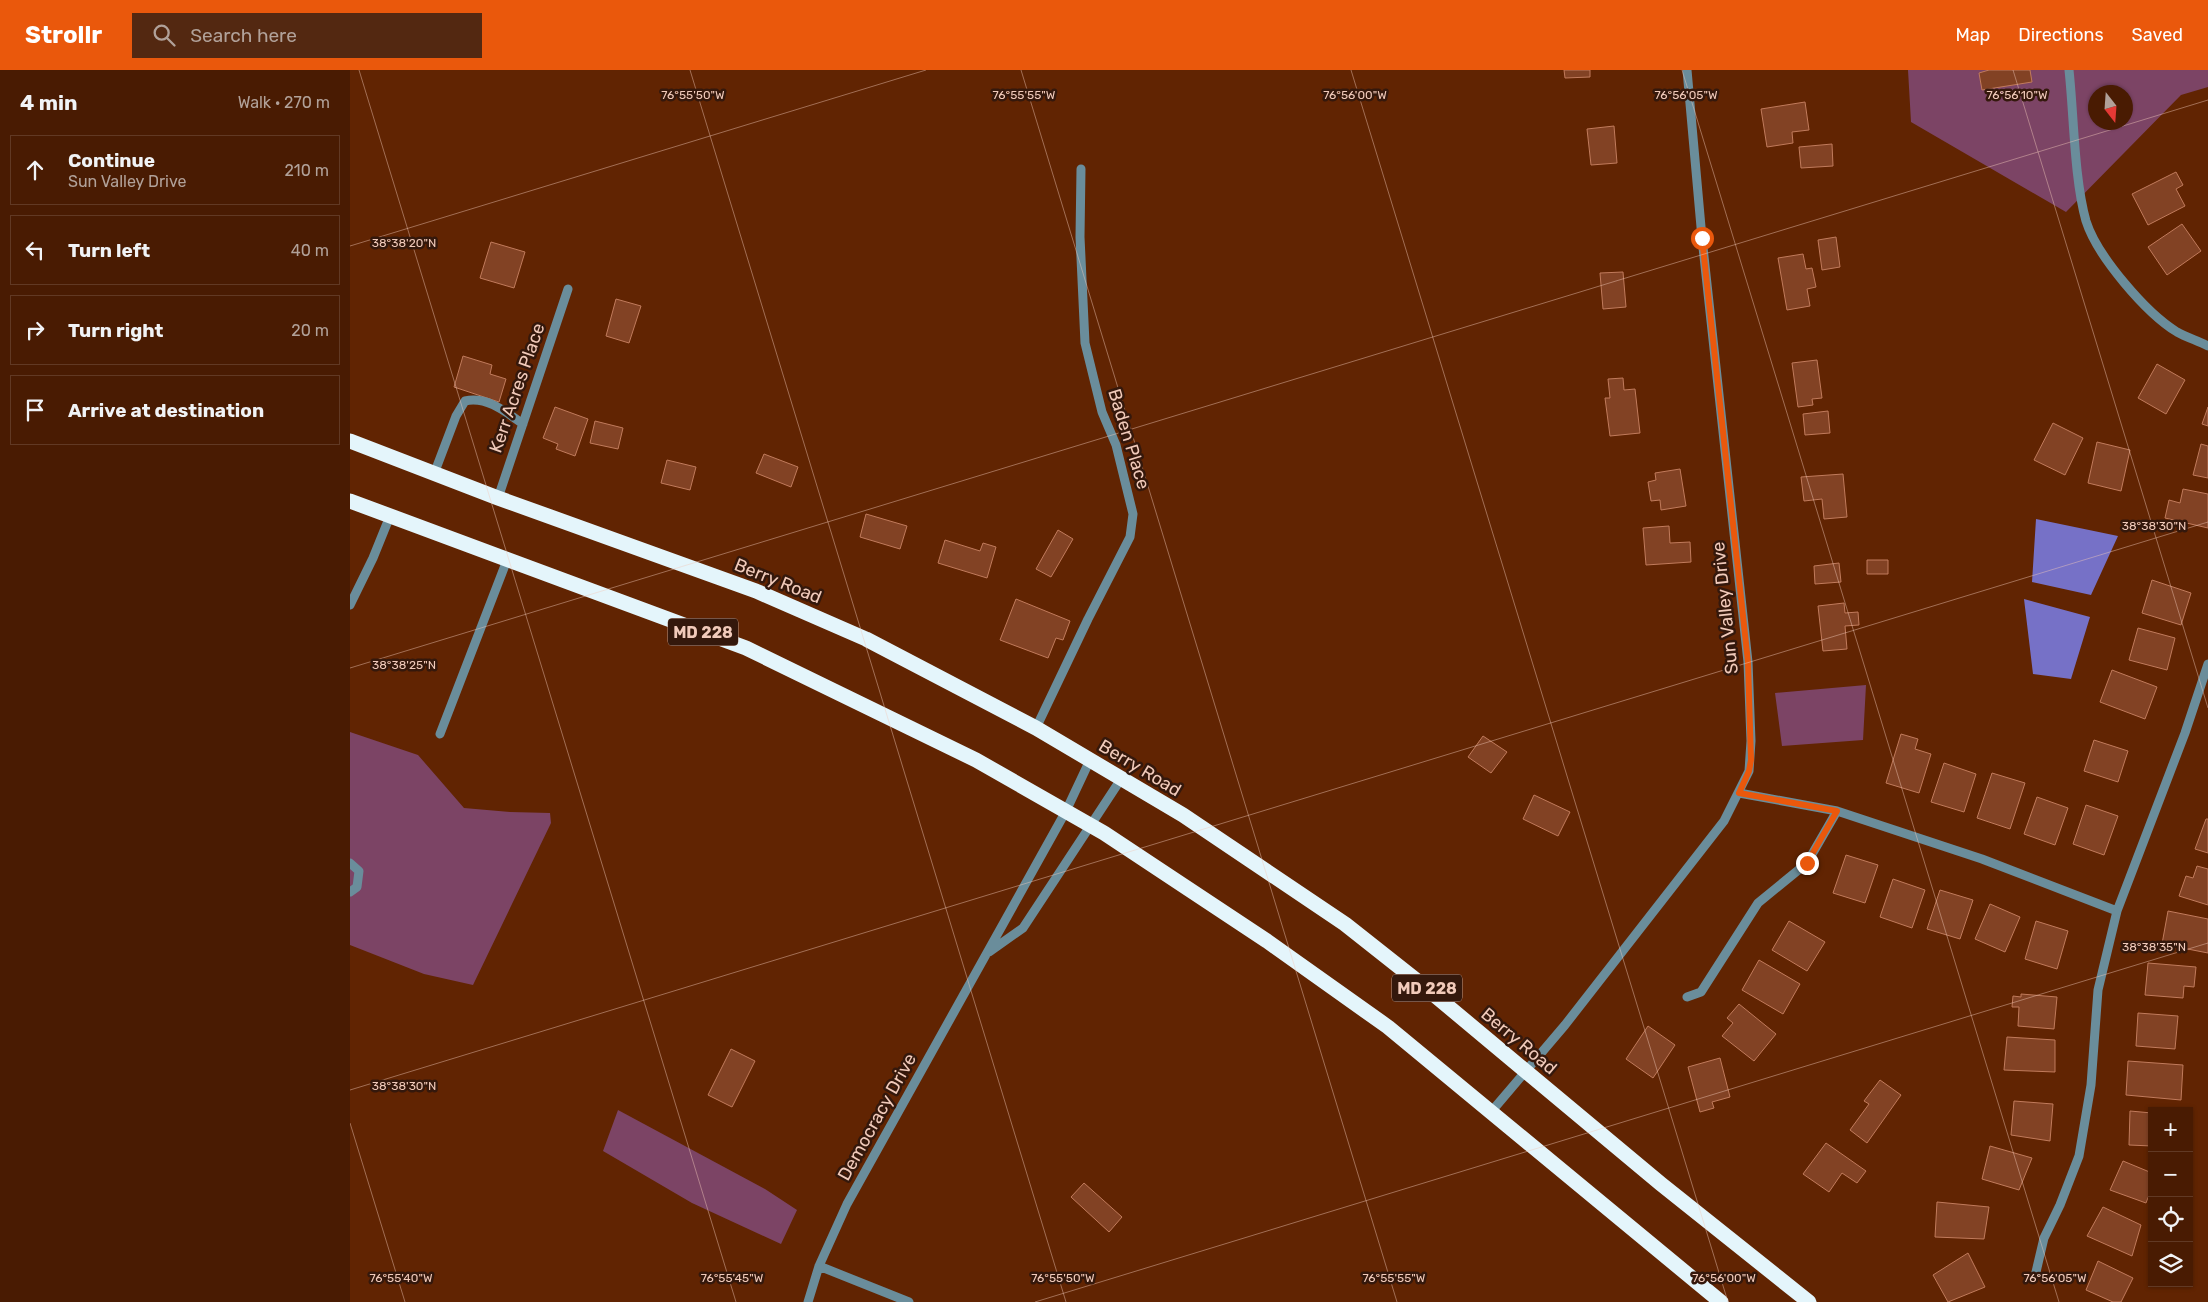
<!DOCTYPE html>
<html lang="en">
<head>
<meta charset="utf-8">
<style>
  :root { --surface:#491b02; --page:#532811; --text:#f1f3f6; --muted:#b1a199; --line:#613924; --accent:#ea580c }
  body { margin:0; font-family:Rubik,sans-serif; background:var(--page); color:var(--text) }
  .controls { position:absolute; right:15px; bottom:15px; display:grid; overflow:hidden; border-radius:0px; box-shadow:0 1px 4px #0004 }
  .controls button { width:45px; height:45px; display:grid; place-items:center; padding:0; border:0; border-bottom:1px solid var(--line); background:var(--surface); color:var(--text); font:25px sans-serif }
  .compass { position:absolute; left:1738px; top:15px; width:45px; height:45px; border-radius:50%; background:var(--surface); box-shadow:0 1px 4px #0004; rotate:163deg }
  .stop { position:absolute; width:15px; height:15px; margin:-11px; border:4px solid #ea580c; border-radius:50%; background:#fff }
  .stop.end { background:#ea580c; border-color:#fff; box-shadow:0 1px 5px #0008 }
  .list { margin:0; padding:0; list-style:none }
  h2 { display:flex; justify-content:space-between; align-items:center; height:65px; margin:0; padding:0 20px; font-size:21px }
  h2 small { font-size:16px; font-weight:400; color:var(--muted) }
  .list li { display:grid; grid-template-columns:32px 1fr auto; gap:15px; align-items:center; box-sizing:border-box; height:70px; margin:0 10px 10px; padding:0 10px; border:1px solid var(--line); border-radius:0px }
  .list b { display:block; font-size:19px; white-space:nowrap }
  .list p { margin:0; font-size:16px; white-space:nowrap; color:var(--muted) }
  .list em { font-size:16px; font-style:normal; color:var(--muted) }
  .icon { flex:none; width:28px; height:28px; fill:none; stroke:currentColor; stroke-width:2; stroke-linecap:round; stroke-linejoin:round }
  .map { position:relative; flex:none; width:1858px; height:1232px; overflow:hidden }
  header { display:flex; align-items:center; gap:30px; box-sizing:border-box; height:70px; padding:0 25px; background:var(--accent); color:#fff }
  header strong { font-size:24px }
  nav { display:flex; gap:28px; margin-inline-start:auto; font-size:18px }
  .search { width:350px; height:45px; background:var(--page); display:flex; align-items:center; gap:12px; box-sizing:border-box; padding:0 18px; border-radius:0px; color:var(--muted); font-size:19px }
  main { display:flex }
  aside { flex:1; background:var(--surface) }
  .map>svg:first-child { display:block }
</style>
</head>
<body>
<header>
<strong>Strollr</strong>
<div class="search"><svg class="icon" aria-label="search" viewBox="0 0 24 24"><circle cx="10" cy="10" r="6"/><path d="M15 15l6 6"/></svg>Search here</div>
<nav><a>Map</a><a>Directions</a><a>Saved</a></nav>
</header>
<main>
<aside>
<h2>4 min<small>Walk · 270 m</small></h2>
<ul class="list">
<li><svg class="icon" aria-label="ahead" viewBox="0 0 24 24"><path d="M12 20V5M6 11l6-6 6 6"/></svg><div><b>Continue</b><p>Sun Valley Drive</p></div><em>210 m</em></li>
<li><svg class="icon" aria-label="left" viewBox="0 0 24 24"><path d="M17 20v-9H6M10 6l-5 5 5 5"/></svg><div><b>Turn left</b></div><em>40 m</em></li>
<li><svg class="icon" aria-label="right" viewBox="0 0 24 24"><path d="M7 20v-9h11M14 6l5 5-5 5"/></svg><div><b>Turn right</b></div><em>20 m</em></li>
<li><svg class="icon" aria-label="arrive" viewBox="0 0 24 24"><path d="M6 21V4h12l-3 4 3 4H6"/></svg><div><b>Arrive at destination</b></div></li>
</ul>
</aside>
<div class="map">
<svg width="1858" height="1232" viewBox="0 0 1858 1232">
  <rect width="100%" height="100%" fill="#612402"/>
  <path fill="#7c4465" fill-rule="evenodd" d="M1558,0H1858V17L1831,25L1716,142L1561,52ZM1746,22H1776V52H1746Z
    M1516,615L1513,670L1432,676L1425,623Z
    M0,662L68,685L114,738L160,742L200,743L201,753L123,915L74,904L0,875Z
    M268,1040L415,1119L447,1140L431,1174L342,1133L253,1081Z"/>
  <path fill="#7671c7" d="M1686,449L1768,466L1741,525L1682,512Z
    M1674,529L1740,547L1721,609L1683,604Z"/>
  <path fill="#824224" stroke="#c17b5c" d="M1214,0H1240V7L1215,8Z
    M1639,0H1680L1682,12L1632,20L1629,3Z
    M1455,32L1459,60L1442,62L1443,73L1417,77L1411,39Z
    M1264,56L1267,93L1241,95L1237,59Z
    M1482,74L1483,96L1451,98L1449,77Z
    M1826,102L1833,115L1826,119L1835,136L1798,155L1782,124Z
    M1832,154L1851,181L1817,205L1798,177Z
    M1486,167L1490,197L1472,200L1468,170Z
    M141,172L175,182L164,218L130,208Z
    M1453,184L1456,199L1462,198L1466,217L1457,219L1460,236L1437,240L1428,188Z
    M1273,202L1276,237L1253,239L1250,203Z
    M266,229L291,236L279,273L256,266Z
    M113,286L142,295L140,304L156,309L149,332L104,317Z
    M1467,290L1472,328L1462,329L1463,335L1448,337L1442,293Z
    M1807,294L1835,310L1816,344L1788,328Z
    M1273,308L1274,320L1285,319L1290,363L1260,366L1255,328H1260L1258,309Z
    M205,337L238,349L225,386L206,379L208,374L193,368Z
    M1858,337V356L1852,354Z
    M1478,341L1480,363L1455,365L1453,344Z
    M245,351L273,358L268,379L240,373Z
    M1703,353L1733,368L1715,405L1684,390Z
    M1747,372L1780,380L1771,421L1738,413Z
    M1851,374L1858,376V408L1843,405Z
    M414,384L448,397L441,417L406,403Z
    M317,390L346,397L340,420L311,413Z
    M1330,399L1336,436L1311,440L1310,430L1301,431L1298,412L1306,410L1305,403Z
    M1493,404L1497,447L1474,449L1472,429L1454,431L1451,407Z
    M1833,419L1858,424V458L1815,448L1819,430L1830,433Z
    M516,444L557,456L550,479L510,467Z
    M1319,456L1320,473L1340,472L1341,492L1296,495L1293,458Z
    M708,460L723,469L701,507L686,499Z
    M595,470L630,481L633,473L646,477L637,508L588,493Z
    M1517,490H1538V504H1517Z
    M1489,493L1491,512L1465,514L1464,496Z
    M1802,510L1841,523L1831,555L1792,543Z
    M666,529L720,551L713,570L706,568L698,588L650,570Z
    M1494,533L1495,543L1508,542L1509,555L1495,556L1497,579L1473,581L1468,536Z
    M1788,558L1825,568L1817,600L1779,590Z
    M1762,600L1807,617L1795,649L1750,632Z
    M1551,664L1568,669L1565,679L1581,684L1569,723L1536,713Z
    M1133,666L1157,682L1141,703L1118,687Z
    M1744,670L1778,681L1768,712L1734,701Z
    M1594,693L1626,704L1614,742L1581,732Z
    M1642,703L1675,713L1660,759L1627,748Z
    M1184,725L1220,742L1208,766L1173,749Z
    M1687,727L1718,738L1705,775L1674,764Z
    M1736,735L1768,746L1754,785L1723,774Z
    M1856,749H1858V783L1845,779Z
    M1496,785L1528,795L1515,833L1483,823Z
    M1847,796L1858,799V835L1829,826L1836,806L1843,808Z
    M1543,809L1575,820L1562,858L1530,847Z
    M1590,820L1623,830L1610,869L1577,859Z
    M1640,834L1670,847L1655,882L1625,869Z
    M1818,841L1858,849V883L1812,874Z
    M1439,851L1475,872L1457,901L1422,880Z
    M1686,851L1718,861L1707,899L1675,889Z
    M1409,890L1450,914L1433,944L1392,920Z
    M1798,893L1846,897L1844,917L1834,916L1833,928L1795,925Z
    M1671,924L1707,927L1704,959L1668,956L1669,937H1662L1663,926L1671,927Z
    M1389,934L1426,964L1404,991L1372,966L1383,953L1377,948Z
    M1788,943L1828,946L1825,979L1786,976Z
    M1298,956L1325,975L1303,1008L1276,989Z
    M1657,967L1705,970V1002L1654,1000Z
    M381,979L405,991L382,1037L358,1025Z
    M1370,988L1380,1027L1362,1032L1364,1038L1350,1042L1338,997Z
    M1778,991L1833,995L1831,1030L1776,1025Z
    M1530,1010L1551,1025L1517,1073L1500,1060L1519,1034L1514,1031Z
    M1664,1031L1703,1034L1700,1071L1661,1065Z
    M1780,1041L1802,1043V1076L1779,1075Z
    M1476,1073L1516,1101L1507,1113L1492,1103L1479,1122L1453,1104Z
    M1640,1076L1682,1088L1669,1120L1632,1109Z
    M1773,1091L1802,1103V1117L1796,1133L1760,1120Z
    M734,1113L772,1147L759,1162L721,1127Z
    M1587,1132L1639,1137L1634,1169L1585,1167Z
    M1753,1137L1791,1155L1782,1186L1737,1166Z
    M1618,1183L1635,1217L1598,1232L1583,1205Z
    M1748,1191L1783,1208L1771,1232H1763L1736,1220Z"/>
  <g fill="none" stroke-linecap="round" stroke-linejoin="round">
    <path stroke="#6a8d9b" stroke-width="9" d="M1719,0C1724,46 1724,108 1736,151C1747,186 1796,243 1827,262C1836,267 1848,271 1858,276
      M84,404L106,346L115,331C137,326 156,342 173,354
      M148,428L218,219
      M0,535L23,488L40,446
      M686,658L738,549L780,467L783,444L766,375L752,342L735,273L730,167L731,99
      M90,664L157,490
      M1389,723L1487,741L1632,789L1767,841
      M0,793L9,801L7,817L0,822
      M639,882L673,858L771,709
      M1337,927L1351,922L1408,833L1457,793L1487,741
      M1141,1042L1215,955L1374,751L1399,701L1401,671L1398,592L1352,168L1337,0
      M469,1196L559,1232
      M1686,1202L1694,1168L1710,1135L1729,1086L1741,1015L1748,920L1767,841L1835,663L1858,594
      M458,1232L469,1196L497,1134L716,741L740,690"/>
    <path stroke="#e4f5fb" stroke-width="15" d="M0,371L148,428L406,521L516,569L686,658L833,745L995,854L1076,918L1311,1114L1459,1232
      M0,431L396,578L626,690L754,763L917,871L1038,957L1371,1232"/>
  </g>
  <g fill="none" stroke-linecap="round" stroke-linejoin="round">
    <path stroke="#ea580c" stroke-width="6" d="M1352,168L1398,592L1401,690L1399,701L1389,723L1487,741L1457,793"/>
  </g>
  <path fill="none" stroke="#f1caba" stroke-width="1" stroke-opacity="0.45" d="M9,0L386,1232M340,0L716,1232M671,0L1047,1232M1001,0L1378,1232M1332,0L1709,1232M1663,0L1858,638M0,176L576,0M0,598L1858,30M0,1020L1858,452M0,1053L55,1232M685,1232L1858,873"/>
  <g text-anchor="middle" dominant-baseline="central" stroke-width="5" stroke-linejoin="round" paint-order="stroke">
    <g fill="#34180c" stroke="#b89586" stroke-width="1">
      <rect x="318" y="548.5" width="70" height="27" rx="4"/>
      <rect x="1042" y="904.5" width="70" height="27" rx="4"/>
    </g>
    <g font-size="16" font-weight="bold" fill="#f1caba">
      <text x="353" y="562">MD 228</text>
      <text x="1077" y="918">MD 228</text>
    </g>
    <g font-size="18" fill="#f1caba" stroke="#34180c">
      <text transform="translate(167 318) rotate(-71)">Kerr Acres Place</text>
      <text transform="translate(779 369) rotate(73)">Baden Place</text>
      <text transform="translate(428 511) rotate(22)">Berry Road</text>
      <text transform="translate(1375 538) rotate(-96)">Sun Valley Drive</text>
      <text transform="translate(790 698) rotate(31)">Berry Road</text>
      <text transform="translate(1169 971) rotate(40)">Berry Road</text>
      <text transform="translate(527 1047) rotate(-61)">Democracy Drive</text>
    </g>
  </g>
  <g font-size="12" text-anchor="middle" fill="#f1caba" stroke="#34180c" stroke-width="5" stroke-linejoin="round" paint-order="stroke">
    <text x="343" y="29">76°55'50"W</text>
    <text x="674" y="29">76°55'55"W</text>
    <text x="1005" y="29">76°56'00"W</text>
    <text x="1336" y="29">76°56'05"W</text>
    <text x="1667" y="29">76°56'10"W</text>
    <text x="54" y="177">38°38'20"N</text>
    <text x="1804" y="460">38°38'30"N</text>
    <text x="54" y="599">38°38'25"N</text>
    <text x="1804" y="881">38°38'35"N</text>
    <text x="54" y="1020">38°38'30"N</text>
    <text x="51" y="1212">76°55'40"W</text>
    <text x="382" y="1212">76°55'45"W</text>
    <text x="713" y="1212">76°55'50"W</text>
    <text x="1044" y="1212">76°55'55"W</text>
    <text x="1374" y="1212">76°56'00"W</text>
    <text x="1705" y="1212">76°56'05"W</text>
  </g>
</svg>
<div class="controls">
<button>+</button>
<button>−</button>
<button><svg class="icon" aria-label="locate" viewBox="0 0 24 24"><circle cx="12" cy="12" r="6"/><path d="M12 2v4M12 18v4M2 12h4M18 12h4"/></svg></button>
<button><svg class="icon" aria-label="layers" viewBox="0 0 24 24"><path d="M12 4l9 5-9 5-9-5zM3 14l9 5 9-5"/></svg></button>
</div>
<svg class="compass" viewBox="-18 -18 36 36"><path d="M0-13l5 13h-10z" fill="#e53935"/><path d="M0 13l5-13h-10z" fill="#b1a199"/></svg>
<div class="stop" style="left:1352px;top:168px"></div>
<div class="stop end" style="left:1457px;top:793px"></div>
</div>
</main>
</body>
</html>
